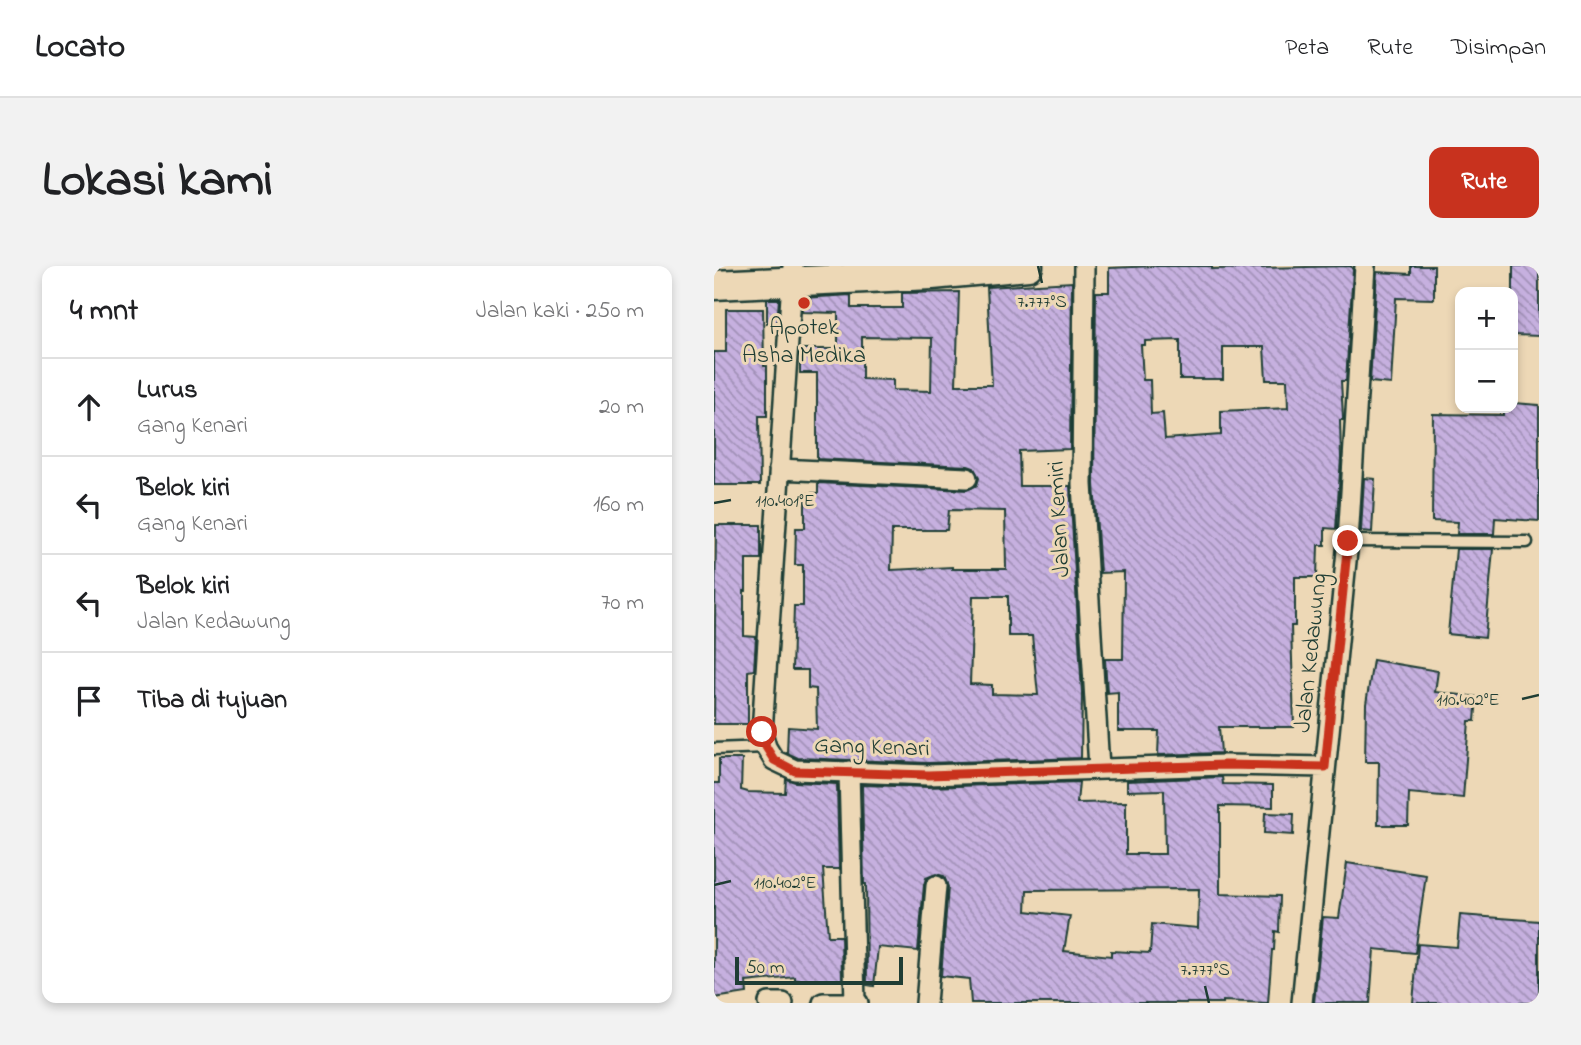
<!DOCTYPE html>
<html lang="id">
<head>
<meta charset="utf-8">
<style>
  :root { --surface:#fff; --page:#f2f2f2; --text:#202124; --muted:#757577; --line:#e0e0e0; --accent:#c8321e }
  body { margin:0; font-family:"Indie Flower",sans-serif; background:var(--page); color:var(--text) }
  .controls { position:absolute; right:21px; top:21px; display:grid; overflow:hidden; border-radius:14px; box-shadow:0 4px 10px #0003 }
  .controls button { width:63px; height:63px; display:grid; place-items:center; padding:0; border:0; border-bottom:2px solid var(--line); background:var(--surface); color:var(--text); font:35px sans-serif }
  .scale { position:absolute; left:21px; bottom:18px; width:168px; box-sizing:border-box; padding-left:7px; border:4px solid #1f3d34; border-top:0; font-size:19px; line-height:24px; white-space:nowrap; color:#1f3d34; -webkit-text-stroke:5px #edd8b6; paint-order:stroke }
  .stop { position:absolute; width:21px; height:21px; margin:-16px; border:5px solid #c8321e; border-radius:50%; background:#fff }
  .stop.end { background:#c8321e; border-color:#fff; box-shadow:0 2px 7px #0008 }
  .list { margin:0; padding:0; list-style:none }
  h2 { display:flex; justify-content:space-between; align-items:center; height:91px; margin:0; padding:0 28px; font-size:30px }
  h2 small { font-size:23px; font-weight:400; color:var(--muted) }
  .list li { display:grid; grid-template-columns:46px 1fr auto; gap:21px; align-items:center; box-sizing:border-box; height:98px; padding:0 28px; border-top:2px solid var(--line) }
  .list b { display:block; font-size:26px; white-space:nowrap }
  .list p { margin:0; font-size:23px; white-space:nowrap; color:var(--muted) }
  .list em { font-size:23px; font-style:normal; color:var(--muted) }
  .icon { flex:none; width:38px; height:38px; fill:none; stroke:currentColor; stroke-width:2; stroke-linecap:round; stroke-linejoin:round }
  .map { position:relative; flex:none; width:825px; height:737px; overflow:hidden; border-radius:14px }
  header { display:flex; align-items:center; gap:42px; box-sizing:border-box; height:98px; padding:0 35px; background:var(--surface); border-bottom:2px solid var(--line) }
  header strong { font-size:33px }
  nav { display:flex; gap:38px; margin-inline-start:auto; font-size:24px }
  .intro { display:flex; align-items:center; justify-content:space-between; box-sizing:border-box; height:168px; padding:0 42px }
  h1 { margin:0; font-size:49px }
  .button { padding:18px 32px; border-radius:14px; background:var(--accent); color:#fff; font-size:24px; font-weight:700 }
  main { display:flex; gap:42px; padding:0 42px }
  aside { flex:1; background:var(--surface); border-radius:14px; box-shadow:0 4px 10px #0003 }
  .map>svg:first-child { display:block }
</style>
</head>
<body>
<header>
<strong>Locato</strong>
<nav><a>Peta</a><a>Rute</a><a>Disimpan</a></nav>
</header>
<div class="intro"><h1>Lokasi kami</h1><a class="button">Rute</a></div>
<main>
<aside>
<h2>4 mnt<small>Jalan kaki · 250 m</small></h2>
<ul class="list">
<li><svg class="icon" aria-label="ahead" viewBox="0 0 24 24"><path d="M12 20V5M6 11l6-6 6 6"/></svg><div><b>Lurus</b><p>Gang Kenari</p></div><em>20 m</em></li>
<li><svg class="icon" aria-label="left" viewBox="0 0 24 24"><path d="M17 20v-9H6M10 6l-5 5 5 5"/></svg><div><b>Belok kiri</b><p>Gang Kenari</p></div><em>160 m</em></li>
<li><svg class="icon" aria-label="left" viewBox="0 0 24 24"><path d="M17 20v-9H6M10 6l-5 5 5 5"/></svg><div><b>Belok kiri</b><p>Jalan Kedawung</p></div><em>70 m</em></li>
<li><svg class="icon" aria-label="arrive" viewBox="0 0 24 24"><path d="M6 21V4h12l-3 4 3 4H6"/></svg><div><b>Tiba di tujuan</b></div></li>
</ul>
</aside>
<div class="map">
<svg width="825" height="737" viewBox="0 0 825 737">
  <defs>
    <pattern id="building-back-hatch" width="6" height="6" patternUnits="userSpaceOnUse" patternTransform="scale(1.75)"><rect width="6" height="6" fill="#c6b0df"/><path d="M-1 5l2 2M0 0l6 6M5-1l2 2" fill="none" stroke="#a090b6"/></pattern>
  </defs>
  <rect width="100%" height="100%" fill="#edd8b6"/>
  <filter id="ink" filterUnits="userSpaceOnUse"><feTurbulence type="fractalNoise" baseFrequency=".0143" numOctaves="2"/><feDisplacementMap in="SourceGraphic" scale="14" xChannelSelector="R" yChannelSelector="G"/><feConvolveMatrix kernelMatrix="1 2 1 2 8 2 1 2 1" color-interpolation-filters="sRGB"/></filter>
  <g filter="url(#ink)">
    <path fill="url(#building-back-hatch)" stroke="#1f3d34" stroke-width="2" fill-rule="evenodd" d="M441,0H498V3L637,0L639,4L632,115H627L629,151V154H626L627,192L622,263L611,262V279H604L603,311H581V360H577L580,461H505L507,487L444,489L445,465H404V426L393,427L391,393H409L410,306L386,307L380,218L382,26H395V2ZM466,74V113H509V81H550L552,114H573L574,142L507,145V169L451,173L449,147L437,148L436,114H429L427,79H431V75Z
      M697,0H720V33L682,32L677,118L656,116L663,6L697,8Z
      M799,0H825V70L799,69Z
      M358,16L356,183L305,185L306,220H356L368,427L367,492L214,497L84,492L73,487L74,461L103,463L102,423L94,422V404H78L80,340H89V299H81L82,262H91V227H104V217L253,224L263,219L265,212L260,202L254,200L103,193V107H86V83H124V47L88,46L89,32L137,29V42H188V27L245,26L242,119H278L273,21ZM148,71L218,72L217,125L179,124V114L148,113ZM235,244L291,245L292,303H238V301L177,304L178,264H233ZM259,330H294V370H318L324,429L278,428V419L256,418Z
      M53,33H65L63,57H53Z
      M12,43H49L50,100H53V150H45L46,219H0V86H12Z
      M799,137L825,139V255L781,252L780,268H743L744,256L718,255L719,148L789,149V142H799Z
      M650,212L661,213L658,266L647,265Z
      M2,259H47V293H32V325H30V370L42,371L40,404L34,405V458H0Z
      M742,283H779L771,372L734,368Z
      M659,394L724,405L721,426L763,431L761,455H755L749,532L695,527L694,559H664L665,496H651L652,438Z
      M5,493H28L27,524L34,526L71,527L72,513L81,516L123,518L125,603H109L114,670H127L128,714H81V711L32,716L33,727L0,732V517H5Z
      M508,511L509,518L559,519V541L506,540V628L566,630L565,666L561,665L560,684H558L554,737L509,735V737H257L255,713L227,710L234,621L230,610L222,608L212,612L210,619L204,685L164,681L160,720L153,719L152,618H150L148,519L214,521L365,516L363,537L412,536V588H451L450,524L413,525V515ZM485,623L484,662L438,658L436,687L397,685V690L350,685L356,650L312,645L313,624Z
      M551,547L580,548L579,569L550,567Z
      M633,597L712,609L701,687L660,683L656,737H600L609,651L625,652Z
      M746,649L825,655V737H699L704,678L743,681Z"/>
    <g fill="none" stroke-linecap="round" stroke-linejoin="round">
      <g stroke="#1f3d34" stroke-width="15">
        <path id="service" d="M634,275L813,276
          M0,483L52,481"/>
      </g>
      <g stroke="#1f3d34" stroke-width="24">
        <path id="minor" d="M79,0L48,466L52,481L60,494L81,504L214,509L510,499L611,501
          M370,0L368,218L385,502
          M65,203L253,212
          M135,505L141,737
          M55,737H69
          M109,737H144
          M212,737L222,620
          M588,737L634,275L651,0"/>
      </g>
      <g stroke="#1f3d34" stroke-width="33">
        <path id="secondary" d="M0,19L218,9L314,0"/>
      </g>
      <use href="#service" stroke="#edd8b6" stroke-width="10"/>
      <use href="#minor" stroke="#edd8b6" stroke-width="19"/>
      <use href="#secondary" stroke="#edd8b6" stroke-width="28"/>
    </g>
  </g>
  <g fill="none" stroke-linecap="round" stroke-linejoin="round" filter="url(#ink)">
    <path stroke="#c8321e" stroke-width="9" d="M48,466L52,481L60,494L81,505L214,509L510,499L611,501L634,275"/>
  </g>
  <path fill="none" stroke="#1f3d34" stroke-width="2.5" d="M324,0L328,17M0,237L17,234M808,433L825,429M0,619L17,615M491,720L495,737"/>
  <circle fill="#c8321e" stroke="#edd8b6" stroke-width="2.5" cx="90" cy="37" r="7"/>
  <g text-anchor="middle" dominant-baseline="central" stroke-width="6" stroke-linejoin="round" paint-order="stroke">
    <g font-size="24" fill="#1f3d34" stroke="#edd8b6">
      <text x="90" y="62">Apotek<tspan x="90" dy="28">Asha Medika</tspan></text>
    </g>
    <g font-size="24" fill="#1f3d34" stroke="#edd8b6">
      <text transform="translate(346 253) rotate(-93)">Jalan Kemiri</text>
      <text transform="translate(598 387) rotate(-84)">Jalan Kedawung</text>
      <text transform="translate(158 482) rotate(2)">Gang Kenari</text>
    </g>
  </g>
  <g font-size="18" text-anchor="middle" fill="#1f3d34" stroke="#edd8b6" stroke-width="6" stroke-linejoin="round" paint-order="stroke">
    <text x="328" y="41">7.777°S</text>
    <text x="71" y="240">110.401°E</text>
    <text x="754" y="439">110.402°E</text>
    <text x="71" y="622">110.402°E</text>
    <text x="491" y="709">7.777°S</text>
  </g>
</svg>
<div class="controls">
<button>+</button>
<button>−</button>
</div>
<div class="scale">50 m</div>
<div class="stop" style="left:48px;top:466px"></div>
<div class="stop end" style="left:634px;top:275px"></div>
</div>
</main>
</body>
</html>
